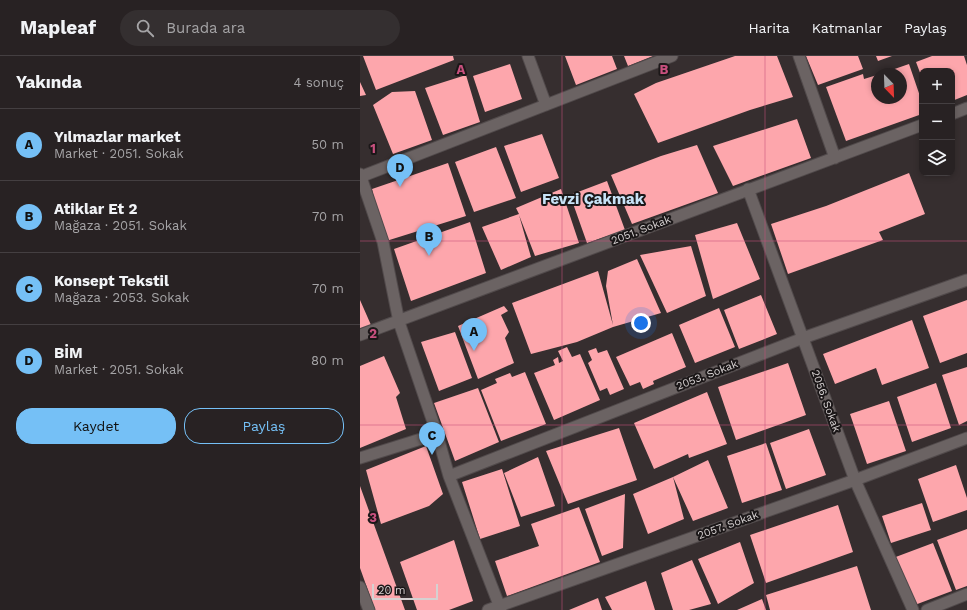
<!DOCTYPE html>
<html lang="tr">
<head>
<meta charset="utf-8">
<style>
  :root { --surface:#282223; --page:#342f30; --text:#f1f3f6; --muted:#a5a4a6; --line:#443f41; --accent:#75c0f6 }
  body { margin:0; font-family:"Work Sans",sans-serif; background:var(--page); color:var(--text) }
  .controls { position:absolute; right:12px; top:12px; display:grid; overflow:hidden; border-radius:8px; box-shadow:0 2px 6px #0003 }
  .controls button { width:36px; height:36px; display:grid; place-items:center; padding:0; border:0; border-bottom:1px solid var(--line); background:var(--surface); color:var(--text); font:20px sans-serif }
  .compass { position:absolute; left:511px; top:12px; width:36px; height:36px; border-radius:50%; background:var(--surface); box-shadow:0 2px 6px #0003; rotate:157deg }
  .scale { position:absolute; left:12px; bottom:10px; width:66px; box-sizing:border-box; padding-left:4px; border:2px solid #d6d1d1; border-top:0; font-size:11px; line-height:14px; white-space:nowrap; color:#d6d1d1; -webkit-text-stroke:3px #1b1718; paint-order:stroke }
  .you { position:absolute; left:281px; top:267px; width:14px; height:14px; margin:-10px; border:3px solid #fff; border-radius:50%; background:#1a73e8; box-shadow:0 0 0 6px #1a73e833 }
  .badge { display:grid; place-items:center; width:26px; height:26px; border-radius:50%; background:var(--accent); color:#111; font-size:13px; font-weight:700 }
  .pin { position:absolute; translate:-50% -33px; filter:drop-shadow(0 1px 2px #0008) }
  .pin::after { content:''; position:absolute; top:21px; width:14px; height:12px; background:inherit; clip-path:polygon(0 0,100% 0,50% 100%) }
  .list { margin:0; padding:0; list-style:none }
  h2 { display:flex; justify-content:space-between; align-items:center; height:52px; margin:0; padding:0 16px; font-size:17px }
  h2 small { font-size:13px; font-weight:400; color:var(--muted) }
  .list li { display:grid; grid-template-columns:26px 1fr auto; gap:12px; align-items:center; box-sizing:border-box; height:72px; padding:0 16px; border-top:1px solid var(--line) }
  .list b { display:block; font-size:15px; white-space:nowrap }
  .list p { margin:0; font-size:13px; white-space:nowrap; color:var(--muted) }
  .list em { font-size:13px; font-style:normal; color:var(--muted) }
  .actions { display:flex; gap:8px; padding:12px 16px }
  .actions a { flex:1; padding:9px 0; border:1px solid var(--accent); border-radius:16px; text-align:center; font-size:14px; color:var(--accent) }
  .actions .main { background:var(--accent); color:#111 }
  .icon { flex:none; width:22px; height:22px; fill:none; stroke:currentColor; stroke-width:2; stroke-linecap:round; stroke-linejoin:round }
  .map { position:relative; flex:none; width:607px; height:554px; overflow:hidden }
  header { display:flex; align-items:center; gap:24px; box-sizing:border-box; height:56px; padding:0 20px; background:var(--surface); border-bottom:1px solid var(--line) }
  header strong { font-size:19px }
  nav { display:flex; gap:22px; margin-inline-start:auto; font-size:14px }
  .search { width:280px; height:36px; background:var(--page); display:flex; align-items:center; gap:10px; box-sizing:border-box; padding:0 14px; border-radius:22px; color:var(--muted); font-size:15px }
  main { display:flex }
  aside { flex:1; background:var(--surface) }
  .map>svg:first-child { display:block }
</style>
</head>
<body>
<header>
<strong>Mapleaf</strong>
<div class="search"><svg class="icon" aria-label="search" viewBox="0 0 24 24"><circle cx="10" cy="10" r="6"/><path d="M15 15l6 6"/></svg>Burada ara</div>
<nav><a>Harita</a><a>Katmanlar</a><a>Paylaş</a></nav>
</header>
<main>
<aside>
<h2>Yakında<small>4 sonuç</small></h2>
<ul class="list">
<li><span class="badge">A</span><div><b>Yılmazlar market</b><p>Market · 2051. Sokak</p></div><em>50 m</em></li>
<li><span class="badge">B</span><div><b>Atiklar Et 2</b><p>Mağaza · 2051. Sokak</p></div><em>70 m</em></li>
<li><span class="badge">C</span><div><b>Konsept Tekstil</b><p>Mağaza · 2053. Sokak</p></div><em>70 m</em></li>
<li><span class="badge">D</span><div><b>BİM</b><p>Market · 2051. Sokak</p></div><em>80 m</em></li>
</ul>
<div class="actions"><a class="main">Kaydet</a><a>Paylaş</a></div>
</aside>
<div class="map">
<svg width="607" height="554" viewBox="0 0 607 554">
  <rect width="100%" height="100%" fill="#362e2f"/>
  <path fill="#fda6ac" d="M3,0H93L94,4L16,34Z
    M205,0H252L257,13L216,29Z
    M264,0H293L268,10Z
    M375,0H417L433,41L390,54L298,87L274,38L296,27Z
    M446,0H498L503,13L458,29Z
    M516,0H532L518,5Z
    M572,0H604L607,9V39L592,45V15H562V22L556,6Z
    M150,8L162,43L125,56L113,20Z
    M549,8L562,46V58L486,85L466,31L503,18L504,23L517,19V42H541V18H520Z
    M106,19L120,66L83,79L65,32Z
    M0,26L6,39L0,40Z
    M55,35L72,84L33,98L13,49L32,36Z
    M437,63L451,102L373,130L353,90Z
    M182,78L199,122L161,136L144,90Z
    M337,89L358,137L272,168L251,119L301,100Z
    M136,91L156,142L114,156L95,106Z
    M88,107L106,160L23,186L12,133Z
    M549,117L565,158L519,176L523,184L428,218L411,168L466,150Z
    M247,125L265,174L227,187L210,139Z
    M201,133L219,187L175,200L159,159L171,201L141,214L122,171L159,158L156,152Z
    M110,166L126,217L51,245L34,193Z
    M377,167L400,223L353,243L335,179Z
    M331,190L346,240L307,257L280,199Z
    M277,203L301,257L253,271L217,286L171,298L152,247L238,215L253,269L246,230L248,215Z
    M401,239L417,278L379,293L364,254Z
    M0,244L11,269L0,274Z
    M607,244V297L580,307L563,260Z
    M144,250L148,255L141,259L149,276L145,282L154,307L118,323L98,270Z
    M359,252L375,291L335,307L319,269Z
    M552,264L569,312L522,329L516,312L475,328L463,298Z
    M95,276L112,322L79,335L61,286Z
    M312,277L326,311L293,325L294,328L283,333L280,326L270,330L256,301Z
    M207,291L212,301L220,298L240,344L194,364L174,317L195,309L193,304L198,301L199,307L203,305L198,295Z
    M236,292L238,297L247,294L264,333L250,339L247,332L240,335L228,307L232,304L228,295Z
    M24,300L40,337L36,341L46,373L0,392V310Z
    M428,307L446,359L376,384L358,331Z
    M607,311V365L599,369L582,319Z
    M165,316L186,368L141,385L121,334L137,327L135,323L150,317L152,321Z
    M576,327L591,372L552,386L537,341Z
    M118,332L139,386L95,405L74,347Z
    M347,336L367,388L329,402L328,398L294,413L274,367Z
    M529,345L546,395L507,408L490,358Z
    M259,372L277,424L208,448L186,395Z
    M449,373L466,419L426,433L410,387Z
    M406,387L422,434L382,447L367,400Z
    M66,390L83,438L69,450L21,468L6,414Z
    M178,401L195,450L161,461L144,417Z
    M348,404L368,452L333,465L313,421Z
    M596,409L607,442V454L573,466L558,423Z
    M142,413L160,470L120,483L102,426Z
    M313,421L324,463L288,478L273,438Z
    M0,430L45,554H15L0,512Z
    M265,438L263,492L242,500L225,453Z
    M562,447L571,474L531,487L522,460Z
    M478,449L493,496L406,527L390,479Z
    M219,451L240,506L147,540L135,505L179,490L171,468Z
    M607,473V530L596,534L577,484Z
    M94,484L113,545L89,554H57L40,506Z
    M380,486L394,527L358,548L338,503Z
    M573,487L592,535L552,550L533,502Z
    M332,504L351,548L329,554H313L301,517Z
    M497,510L511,554H410L406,539Z
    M286,525L295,554H252L245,541Z
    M238,542L242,554H209Z
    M402,543L406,554H377Z"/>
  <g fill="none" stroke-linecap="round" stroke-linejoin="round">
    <g stroke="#514a4b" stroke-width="13">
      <path id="minor" d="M168,0L186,49
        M439,0L475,102
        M592,58L607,52
        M0,118L23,186L39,266L77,378L89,420L141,554
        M0,121L312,0
        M388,133L495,424L553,554
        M0,279L562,69
        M0,402L77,378
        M89,420L443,282L607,224
        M0,531L9,554
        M128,554L495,424L607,382
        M567,554L607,538"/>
    </g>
    <use href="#minor" stroke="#6b6363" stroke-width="11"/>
  </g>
  <path fill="none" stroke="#c8507e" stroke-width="1" stroke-opacity="0.55" d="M202,0V554M405,0V554M0,185H607M0,369H607"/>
  <g text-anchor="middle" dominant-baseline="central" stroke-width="4" stroke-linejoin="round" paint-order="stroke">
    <g font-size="11" fill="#d6d1d1" stroke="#1b1718">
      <text transform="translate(281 174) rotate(-21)">2051. Sokak</text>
      <text transform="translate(347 319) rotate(-21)">2053. Sokak</text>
      <text transform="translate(466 345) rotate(70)">2056. Sokak</text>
      <text transform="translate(368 469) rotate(-20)">2057. Sokak</text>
    </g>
    <g font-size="15" font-weight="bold" fill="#c8e3f7" stroke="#1b1718">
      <text x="233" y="143">Fevzi Çakmak</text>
    </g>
  </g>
  <g font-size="13" text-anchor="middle" font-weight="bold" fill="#c8507e" stroke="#1b1718" stroke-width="4" stroke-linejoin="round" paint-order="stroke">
    <text x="101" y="18">A</text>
    <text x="304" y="18">B</text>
    <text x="13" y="97">1</text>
    <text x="13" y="282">2</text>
    <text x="13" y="466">3</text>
  </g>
</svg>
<div class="controls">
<button>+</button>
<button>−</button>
<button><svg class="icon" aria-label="layers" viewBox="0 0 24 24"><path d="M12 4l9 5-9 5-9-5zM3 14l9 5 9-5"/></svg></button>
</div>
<svg class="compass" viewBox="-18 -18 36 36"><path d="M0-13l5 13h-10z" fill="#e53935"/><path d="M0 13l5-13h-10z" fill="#a5a4a6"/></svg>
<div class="scale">20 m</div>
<div class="you"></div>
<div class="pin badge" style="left:114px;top:295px">A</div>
<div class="pin badge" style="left:69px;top:200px">B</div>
<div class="pin badge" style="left:72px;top:399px">C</div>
<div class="pin badge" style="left:40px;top:131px">D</div>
</div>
</main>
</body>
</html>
